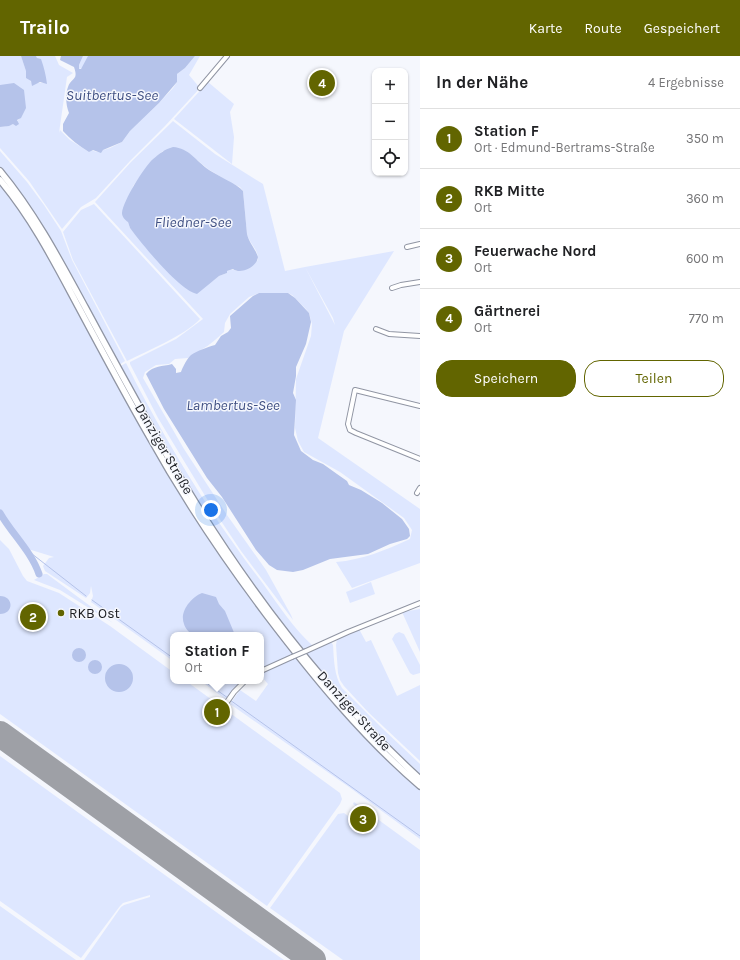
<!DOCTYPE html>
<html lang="de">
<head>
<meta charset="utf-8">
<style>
  :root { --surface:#fff; --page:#f6f6f6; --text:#202124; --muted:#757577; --line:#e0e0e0; --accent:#626500 }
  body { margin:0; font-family:Karla,sans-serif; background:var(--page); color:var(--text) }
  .controls { position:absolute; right:12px; top:12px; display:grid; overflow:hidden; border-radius:8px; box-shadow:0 1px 3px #0004 }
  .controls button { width:36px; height:36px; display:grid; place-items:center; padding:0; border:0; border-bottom:1px solid var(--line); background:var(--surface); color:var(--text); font:20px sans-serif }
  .you { position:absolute; left:211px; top:454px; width:14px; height:14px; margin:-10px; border:3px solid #fff; border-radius:50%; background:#1a73e8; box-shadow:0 0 0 6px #1a73e833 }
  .badge { display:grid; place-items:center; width:26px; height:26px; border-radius:50%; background:var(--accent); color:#fff; font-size:13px; font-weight:700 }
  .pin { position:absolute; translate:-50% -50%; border:2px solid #fff; box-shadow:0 1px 4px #0006 }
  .popup { position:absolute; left:170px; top:576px; width:94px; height:52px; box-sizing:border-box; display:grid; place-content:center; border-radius:8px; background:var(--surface); filter:drop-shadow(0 1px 3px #0005); font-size:13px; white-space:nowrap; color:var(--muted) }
  .popup b { font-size:15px; color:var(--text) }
  .popup::after { content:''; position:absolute; left:50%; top:100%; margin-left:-8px; border:8px solid transparent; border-top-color:var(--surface) }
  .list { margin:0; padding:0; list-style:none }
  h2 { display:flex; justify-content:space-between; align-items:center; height:52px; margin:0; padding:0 16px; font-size:17px }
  h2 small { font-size:13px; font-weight:400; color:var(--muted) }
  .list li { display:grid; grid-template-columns:26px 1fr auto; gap:12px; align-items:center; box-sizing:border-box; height:60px; padding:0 16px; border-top:1px solid var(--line) }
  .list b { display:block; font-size:15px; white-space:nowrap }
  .list p { margin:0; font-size:13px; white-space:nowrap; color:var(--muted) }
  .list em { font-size:13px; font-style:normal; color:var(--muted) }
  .actions { display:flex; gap:8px; padding:12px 16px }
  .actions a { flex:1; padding:9px 0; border:1px solid var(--accent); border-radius:16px; text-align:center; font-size:14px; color:var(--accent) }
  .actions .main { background:var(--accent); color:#fff }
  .icon { flex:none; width:22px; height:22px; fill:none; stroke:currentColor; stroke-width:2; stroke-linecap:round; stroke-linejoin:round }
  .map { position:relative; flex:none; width:420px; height:904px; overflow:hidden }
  header { display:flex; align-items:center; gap:24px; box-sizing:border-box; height:56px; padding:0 20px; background:var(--accent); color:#fff }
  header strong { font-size:19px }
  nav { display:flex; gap:22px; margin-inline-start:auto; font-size:14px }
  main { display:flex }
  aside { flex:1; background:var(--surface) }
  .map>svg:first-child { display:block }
</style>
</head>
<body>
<header>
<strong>Trailo</strong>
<nav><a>Karte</a><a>Route</a><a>Gespeichert</a></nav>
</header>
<main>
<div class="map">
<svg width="420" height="904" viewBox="0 0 420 904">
  <rect width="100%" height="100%" fill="#f5f7fd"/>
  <path fill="#dee7ff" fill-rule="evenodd" d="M0,0H21L29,23L32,27H43C48,13 41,11 36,0H55L59,9L73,17L67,21L59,77L60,74L70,84L89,96L91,94L97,96L110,92L122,86L130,75L159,47L173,32L177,26V18L185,12L195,0H200L189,19L200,32L165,70L130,105L96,142L81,151L62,173L29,125L0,92V71C8,70 15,69 20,62C22,60 23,56 25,53L0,29Z
    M83,0H88V1L82,12L79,13V9Z
    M208,26L234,48L230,56L234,81L232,108L174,63Z
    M173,65L215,98L263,128L285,215L305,211L335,269L333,262L305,211L394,195L344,275L318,382L420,453V507L352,532L336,506C362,504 386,494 410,483L412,474L404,462L340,416L304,396L298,385L295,372L296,323L311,280L312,268L309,257L305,252L292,239L288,237H259L249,241L230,258L225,267L224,276C217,282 210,289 201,294C197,297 192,298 188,302L175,303L169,308L156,309L145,316L143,322L184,393L227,459L266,514L291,559L293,564L241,495L213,453L158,362L130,308V306L176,283L203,263L95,146L131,106ZM163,95L190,98L208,113L229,126L240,131L243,135L247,178C249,187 259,194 258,204C253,208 247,214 240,215C234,215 235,212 227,215V217L219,220L211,226L182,229L159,206L130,172L128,166L133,130L153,103Z
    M0,95L27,126L44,149L61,175L72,204L125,305L119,309L60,199L39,163L14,128L0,111Z
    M0,128C30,166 53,209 76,251C98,294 121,336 145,379C187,456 240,528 294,598L261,612V579H173V605L91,546L93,540L91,530L90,537L86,542L45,515L43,510L49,502L54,501L28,493L0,453Z
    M94,148L200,263C184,280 149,294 127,305L73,204L63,176L81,154Z
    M126,307C165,385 211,460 264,529C279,550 294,573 313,590L303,595C260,539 219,482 182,422C160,386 140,348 119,311Z
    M0,484L9,493L23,520L27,525L59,537L110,570L173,616V625H186L340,737L342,743L340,748L267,850L0,658Z
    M44,518H47L113,567L60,534L34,524Z
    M371,526L375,538L350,547L346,536Z
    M420,553V596L402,556Z
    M359,573L366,586L371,584L397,640L420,629V705L368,656L344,630L340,624L338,617L336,589L337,583Z
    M399,576L404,578L420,609V617L413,619L410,617L392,583L395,578Z
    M331,586L333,589C334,604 334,619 342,632L383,673L420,708V783L349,731L230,648L240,634L256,645L268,628L261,620V617Z
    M201,625H242L225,643Z
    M0,700L248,879L284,904H84L121,851L124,849L150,841V839L123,847L120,850L81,902L0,845Z
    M354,746L420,794V904H343L270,852L338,758L344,757L366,773L374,762L353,748Z
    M0,850L76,904H0Z"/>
  <path fill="#b5c3ea" d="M21,0H36L37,2L41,3C44,11 46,20 47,28L40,26L32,30L31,25L26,22V15Z
    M61,0H83L79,9V13H81L88,0H195L185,12L177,18V26L159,47L130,75L122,86L103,94L101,97L93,94L89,96C79,90 70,83 63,75V68L69,57C66,50 65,39 68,31C71,21 79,25 74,11L60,4Z
    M14,27L24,34L26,52L21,62L17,64L19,68L16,70L13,68L9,70L0,71V29Z
    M173,91C189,92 196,105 209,114C218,120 237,128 243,135L247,178C249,187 255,192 258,201C257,211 241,219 233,213L227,215V217L219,220L197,238C179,234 142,188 130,172L128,166C125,164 122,161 122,157C123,145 144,111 153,103C159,98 165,93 173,91Z
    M259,237H288L295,242L309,257L311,266L306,288L296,311V320L293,337L296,344L294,379L301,395L313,404L323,408L337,418L347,425L349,429L361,434L382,447L402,463L409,473L410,480L407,483L390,488L368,498L330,503L303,514L293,516L277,514L269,509L256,494L222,441L207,422L164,353L146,318C154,309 162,311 172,308L176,313V317L181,316C182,312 188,301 191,299C197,295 208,291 215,289L221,280L228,276L231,272L230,260L253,240Z
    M202,537L216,541L219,548L225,555L235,579H192C189,576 185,572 184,568C179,555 192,541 202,537Z
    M0,540C14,540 14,558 0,558Z
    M72 599a7 7 0 1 1 14 0a7 7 0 1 1-14 0Z
    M88 611a7 7 0 1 1 14 0a7 7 0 1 1-14 0Z
    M105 622a14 14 0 1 1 28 0a14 14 0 1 1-28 0Z"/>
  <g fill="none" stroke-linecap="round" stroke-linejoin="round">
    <path stroke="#b5c3ea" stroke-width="1" d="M27,494L86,540
      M92,544L173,602
      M204,625L228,642
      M230,644L420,780"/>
    <path stroke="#b5c3ea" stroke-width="7" d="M0,457C12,478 31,495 39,518"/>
    <path stroke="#9ea0a6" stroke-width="26" d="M0,678L313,904"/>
    <g stroke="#9095a3" stroke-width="6">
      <path id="minor" d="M200,32L227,0
        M407,191L420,188
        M392,232L401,229L420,226
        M376,273L389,278L420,280
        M420,350L355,334L348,368L350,374L356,377L420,403
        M417,437L420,432
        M306,595L348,576L420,547
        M261,615L292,601
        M227,646L234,636L245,625"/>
    </g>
    <g stroke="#9095a3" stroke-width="8">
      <path id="highway" d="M0,115C34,156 59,203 85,251C107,292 130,334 153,375C224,502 313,625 420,723
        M0,124C32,162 55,207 78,250C101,293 124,336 148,378C183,441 223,501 266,558C313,620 362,680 420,730"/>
    </g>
    <use href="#minor" stroke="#fff" stroke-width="4"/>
    <use href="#highway" stroke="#fff" stroke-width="5.5"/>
    <g stroke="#9095a3" stroke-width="6" stroke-linecap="butt">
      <path id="minor-bridge" d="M292,601L306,595"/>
    </g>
    <use href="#minor-bridge" stroke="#fff" stroke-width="4"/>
  </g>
  <circle fill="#626500" stroke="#f5f7fd" stroke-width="1.5" cx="61" cy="557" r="4"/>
  <g text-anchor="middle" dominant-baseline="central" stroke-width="3" stroke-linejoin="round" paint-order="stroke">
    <g font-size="14" fill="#1b1d22" stroke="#f5f7fd">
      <text transform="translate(164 393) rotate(60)">Danziger Straße</text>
      <text transform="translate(354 655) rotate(48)">Danziger Straße</text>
    </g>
    <g font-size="14" fill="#1b1d22" stroke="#f5f7fd" text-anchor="start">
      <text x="69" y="557">RKB Ost</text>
    </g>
    <g font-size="15" font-style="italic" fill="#405083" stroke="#f5f7fd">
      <text x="112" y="39">Suitbertus-See</text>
      <text x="193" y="166">Fliedner-See</text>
      <text x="233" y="349">Lambertus-See</text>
    </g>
  </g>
</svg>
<div class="controls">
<button>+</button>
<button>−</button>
<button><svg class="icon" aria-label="locate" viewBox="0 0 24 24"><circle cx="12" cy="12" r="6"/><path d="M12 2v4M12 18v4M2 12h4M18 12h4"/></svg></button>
</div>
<div class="you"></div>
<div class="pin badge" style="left:217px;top:656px">1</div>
<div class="popup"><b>Station F</b>Ort</div>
<div class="pin badge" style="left:33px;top:561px">2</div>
<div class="pin badge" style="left:363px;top:763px">3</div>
<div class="pin badge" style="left:322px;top:27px">4</div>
</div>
<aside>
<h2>In der Nähe<small>4 Ergebnisse</small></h2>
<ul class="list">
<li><span class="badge">1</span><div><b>Station F</b><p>Ort · Edmund-Bertrams-Straße</p></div><em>350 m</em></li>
<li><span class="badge">2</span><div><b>RKB Mitte</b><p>Ort</p></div><em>360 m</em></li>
<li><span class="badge">3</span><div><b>Feuerwache Nord</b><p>Ort</p></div><em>600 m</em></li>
<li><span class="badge">4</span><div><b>Gärtnerei</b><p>Ort</p></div><em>770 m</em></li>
</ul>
<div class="actions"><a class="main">Speichern</a><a>Teilen</a></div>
</aside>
</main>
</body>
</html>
